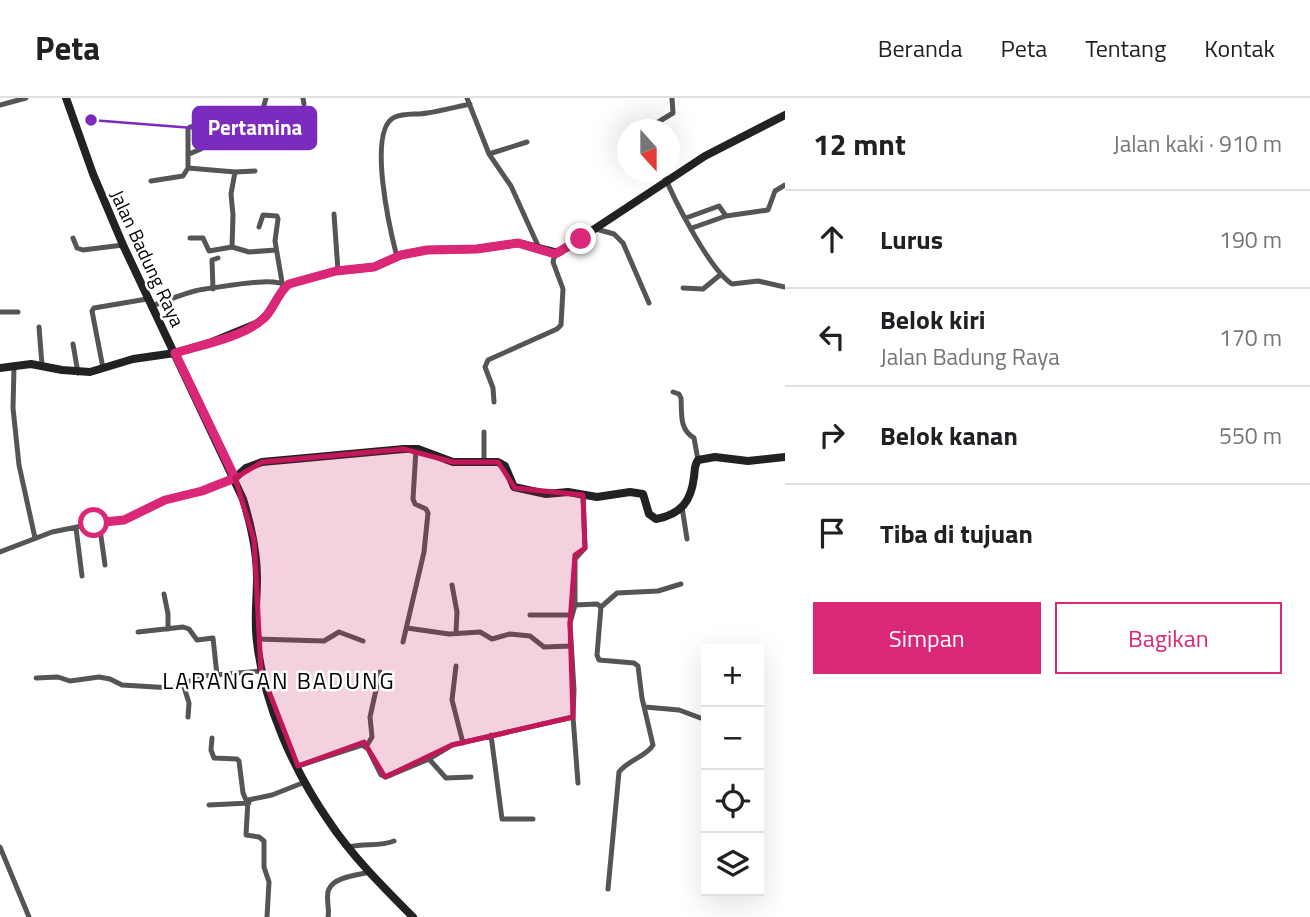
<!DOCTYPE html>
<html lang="id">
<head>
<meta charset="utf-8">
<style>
  :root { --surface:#fff; --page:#f6f6f6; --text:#202124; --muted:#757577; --line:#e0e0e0; --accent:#db2777 }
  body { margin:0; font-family:"Titillium Web",sans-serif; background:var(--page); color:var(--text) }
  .controls { position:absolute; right:21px; bottom:21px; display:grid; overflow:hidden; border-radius:0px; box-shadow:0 7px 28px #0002 }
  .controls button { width:63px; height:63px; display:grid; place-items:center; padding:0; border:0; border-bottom:2px solid var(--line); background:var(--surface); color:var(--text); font:35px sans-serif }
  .compass { position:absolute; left:617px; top:21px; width:63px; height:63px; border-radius:50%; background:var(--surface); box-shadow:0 7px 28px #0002; rotate:159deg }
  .stop { position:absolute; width:21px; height:21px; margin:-16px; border:5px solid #db2777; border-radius:50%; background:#fff }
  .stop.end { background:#db2777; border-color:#fff; box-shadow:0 2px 7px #0008 }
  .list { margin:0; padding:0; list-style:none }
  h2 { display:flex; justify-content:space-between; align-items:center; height:91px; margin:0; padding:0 28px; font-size:30px }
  h2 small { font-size:23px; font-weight:400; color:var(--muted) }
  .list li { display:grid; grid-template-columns:46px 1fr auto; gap:21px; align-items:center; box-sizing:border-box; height:98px; padding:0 28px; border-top:2px solid var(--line) }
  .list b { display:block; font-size:26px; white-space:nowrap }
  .list p { margin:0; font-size:23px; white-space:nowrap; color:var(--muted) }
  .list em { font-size:23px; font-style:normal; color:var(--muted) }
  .actions { display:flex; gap:14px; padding:21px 28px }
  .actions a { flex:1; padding:16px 0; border:2px solid var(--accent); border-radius:0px; text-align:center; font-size:24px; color:var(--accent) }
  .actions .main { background:var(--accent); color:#fff }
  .icon { flex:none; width:38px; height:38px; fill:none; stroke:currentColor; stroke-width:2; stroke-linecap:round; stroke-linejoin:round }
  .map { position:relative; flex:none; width:785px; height:819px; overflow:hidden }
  header { display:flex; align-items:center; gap:42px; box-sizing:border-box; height:98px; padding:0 35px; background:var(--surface); border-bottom:2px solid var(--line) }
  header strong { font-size:33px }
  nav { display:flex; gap:38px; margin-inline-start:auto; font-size:24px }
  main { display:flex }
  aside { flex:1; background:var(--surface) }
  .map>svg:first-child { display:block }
</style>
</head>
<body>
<header>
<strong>Peta</strong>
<nav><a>Beranda</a><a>Peta</a><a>Tentang</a><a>Kontak</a></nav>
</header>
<main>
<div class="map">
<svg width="785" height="819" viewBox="0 0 785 819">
  <rect width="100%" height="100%" fill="#fff"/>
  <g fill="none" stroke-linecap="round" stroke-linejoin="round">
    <path stroke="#555" stroke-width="5" d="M303,0L304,6
      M467,0L489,56L511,88L540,152
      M0,7L26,0
      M263,11L274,24H290
      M657,32L655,26L673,15L672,0
      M189,56L201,51L200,27
      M489,56L527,44
      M255,73L235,74L188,70V31L190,29L238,22L263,11L266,0
      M235,74L231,96L233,117L232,149L249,154L276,152
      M663,74C673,100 709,171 732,186L758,183L785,189
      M151,83L183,78L188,70
      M334,116L338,173
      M686,120L719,108L726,118
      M259,129L263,117L277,118L278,121L275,143L282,184
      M692,130L726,118L768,112L775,93L785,87
      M596,131L614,136L623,145L649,205
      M73,140L77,150L83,152L123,147
      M190,140H203L209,153L232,149
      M397,159C391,136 366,31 395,19C404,15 417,17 427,15C441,13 456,9 470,6
      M683,190L703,191L720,177
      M213,191L212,162L218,160
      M151,208C168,203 187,193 205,191C223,189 274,178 287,188
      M0,214H18
      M39,229L42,267
      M73,246L78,275
      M14,269L13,310L19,367L35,440
      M103,270L92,213L94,210L147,201
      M673,294L679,296L681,300C682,316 679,331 694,340L698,362
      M494,304L493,290L485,269L488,262L557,231L561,227L563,191L553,164L555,156
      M484,334V364
      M682,409L687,441
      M99,424L105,467
      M76,430L82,478
      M0,454L52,434L102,424L124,422L165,403L202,393L235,380
      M452,487L457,514L456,534
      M164,496L168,516V531
      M575,507L597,506L601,509L597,557L599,562L634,565L638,568L642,600L653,647C646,659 628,662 619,674L608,791
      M601,509L617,495L658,493L681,486
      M530,517H572
      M407,530L449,536L480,534L492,541L510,536L530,538L544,549L571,548
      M138,534L183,529L189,531L197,542L213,540L217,577
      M256,541L324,543L339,534L363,543
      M403,544L424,454L428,415L426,411L415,406L413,401L416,351
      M456,568L452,602L463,645
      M36,580L58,579L70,583L99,579L110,581L122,587L172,590L203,578L261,573
      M183,586L189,605L188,619
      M645,609L679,612L706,622
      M573,619L578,685
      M491,637L502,721H533
      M212,640L211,652L214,660L237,661L239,663L243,695L246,702H248
      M366,649L372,639L370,619L380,574
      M429,661L446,680L471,679
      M298,668L362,647L368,651L381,677L386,679L429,661L452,647L573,619L574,592L570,525L575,507V461L585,450L583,397
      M209,707L249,705
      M0,749L29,819
      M349,749C365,745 379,749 394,743
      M267,819L269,784L264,769V743L259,739L246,737L248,702L272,697L305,684
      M328,819C330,811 325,798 329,791C334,779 358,777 370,774"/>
    <path stroke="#222" stroke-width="8" d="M66,0L93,76L123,147L243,401C251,427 257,453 257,480C257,501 254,523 257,544C264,606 293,671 328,722C351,757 383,789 413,819
      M0,270L31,266L62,272L90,274L133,261L175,255L212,244L258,225L267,217L284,190L289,186L336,173L374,169L401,157L427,152L477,151L518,145L558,155L705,58L785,17
      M235,380L246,370L262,364L404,351H418L453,364H498L505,368L514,389L546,396L568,394L597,399L630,394L643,396L649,416L656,421C681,416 691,404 694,379C695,372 694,368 698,362L715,359L748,363L785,359"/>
  </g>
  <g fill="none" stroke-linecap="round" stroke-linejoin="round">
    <path stroke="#db2777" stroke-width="9" d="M94,425L124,422L165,402L202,393L235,380L175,255C201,247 243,239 263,221C274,212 277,195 289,186L336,173L374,169L401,157L427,152L477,151L518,145L555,156L581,141"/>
  </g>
  <path fill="#c2185b" fill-opacity="0.2" stroke="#c2185b" stroke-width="5" stroke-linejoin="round" d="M404,351L453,364H498L515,390L583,397L585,450L575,457L570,525L573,619L452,647L385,679L364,644L298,668L261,573L254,442L235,380L262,364Z"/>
  <g text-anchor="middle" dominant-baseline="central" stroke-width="5" stroke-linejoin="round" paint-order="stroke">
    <g font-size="19" fill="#000" stroke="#fff">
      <text transform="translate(148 160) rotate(65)">Jalan Badung Raya</text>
    </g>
    <g font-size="23" letter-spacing="2" fill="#000" stroke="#fff">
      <text x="279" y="582">LARANGAN BADUNG</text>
    </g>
  </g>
  <path fill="none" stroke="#7b2cbf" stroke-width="2.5" d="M91 22L193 30"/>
  <circle fill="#7b2cbf" stroke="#fff" stroke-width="2.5" cx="91" cy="22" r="7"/>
  <rect fill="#7b2cbf" stroke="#7b2cbf" stroke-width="2.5" x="193" y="9" width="123" height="42" rx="7"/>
  <g font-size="21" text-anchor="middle" font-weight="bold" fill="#fff">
    <text x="255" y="37">Pertamina</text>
  </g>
</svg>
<div class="controls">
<button>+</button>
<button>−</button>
<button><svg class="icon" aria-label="locate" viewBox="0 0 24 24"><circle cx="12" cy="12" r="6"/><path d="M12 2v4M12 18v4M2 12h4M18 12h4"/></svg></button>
<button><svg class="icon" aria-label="layers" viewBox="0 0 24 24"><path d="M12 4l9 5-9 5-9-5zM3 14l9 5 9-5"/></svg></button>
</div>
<svg class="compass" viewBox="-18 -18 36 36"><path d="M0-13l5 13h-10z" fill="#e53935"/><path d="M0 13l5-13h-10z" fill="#757577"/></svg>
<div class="stop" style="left:94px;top:425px"></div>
<div class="stop end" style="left:581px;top:141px"></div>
</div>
<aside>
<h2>12 mnt<small>Jalan kaki · 910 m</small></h2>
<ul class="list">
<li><svg class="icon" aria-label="ahead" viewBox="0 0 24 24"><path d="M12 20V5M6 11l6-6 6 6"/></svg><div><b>Lurus</b></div><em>190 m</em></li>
<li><svg class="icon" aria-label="left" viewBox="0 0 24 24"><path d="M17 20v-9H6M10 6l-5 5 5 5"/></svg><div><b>Belok kiri</b><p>Jalan Badung Raya</p></div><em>170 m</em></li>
<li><svg class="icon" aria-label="right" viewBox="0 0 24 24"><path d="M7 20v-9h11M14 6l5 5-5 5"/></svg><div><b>Belok kanan</b></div><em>550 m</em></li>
<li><svg class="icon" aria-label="arrive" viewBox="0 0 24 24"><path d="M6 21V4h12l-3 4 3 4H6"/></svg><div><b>Tiba di tujuan</b></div></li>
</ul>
<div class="actions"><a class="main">Simpan</a><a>Bagikan</a></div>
</aside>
</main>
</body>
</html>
